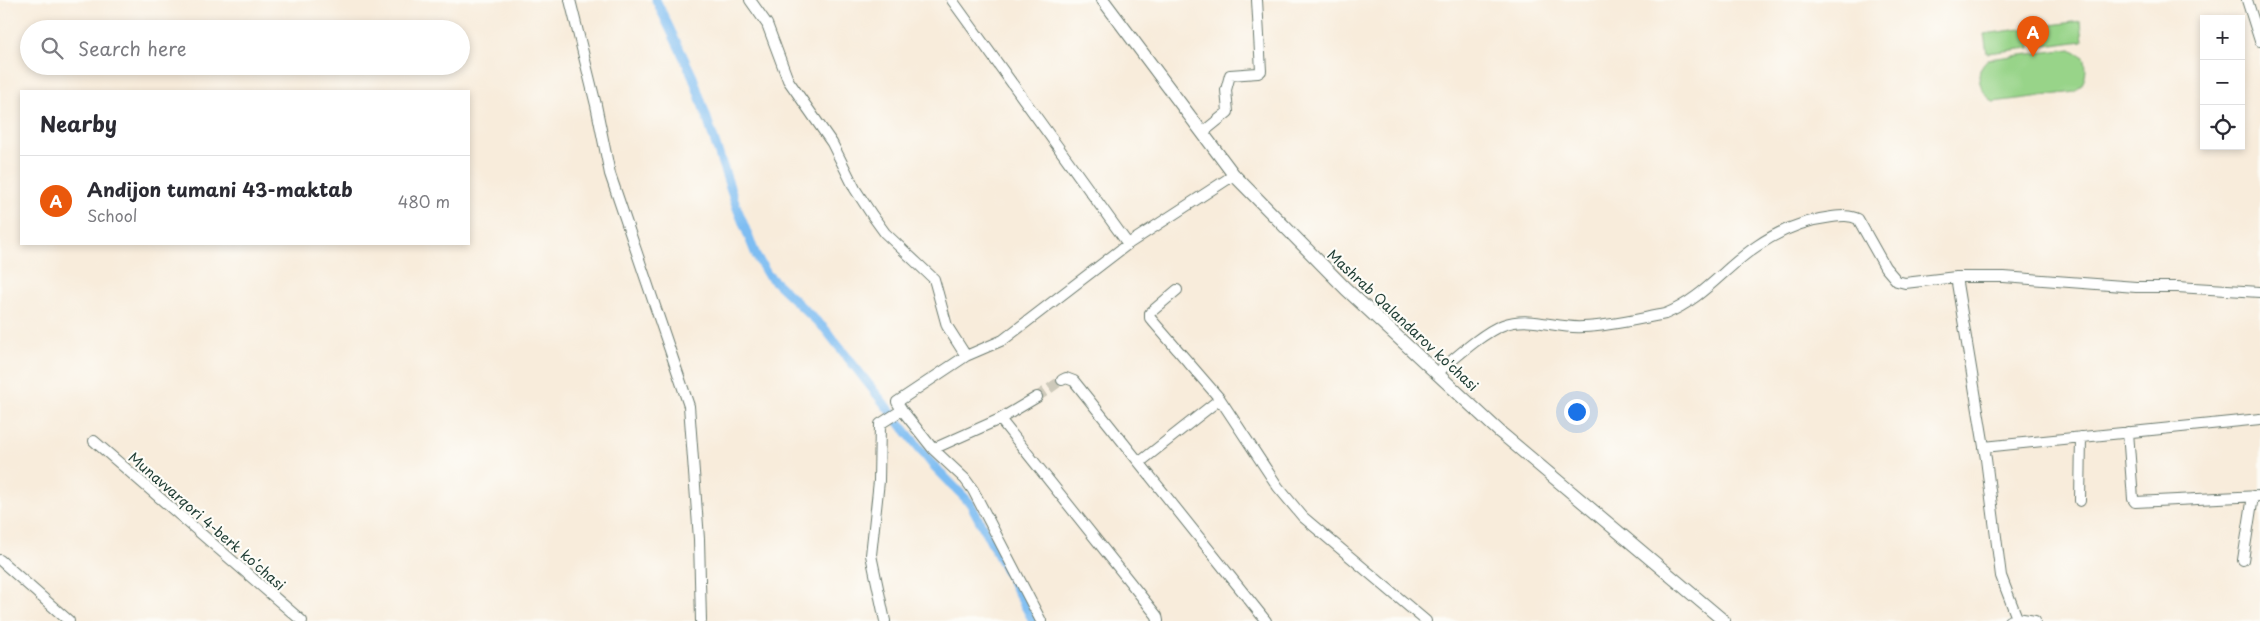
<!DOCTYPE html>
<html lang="en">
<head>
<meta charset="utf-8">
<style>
  :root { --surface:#fff; --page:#f2f2f3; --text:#2b2b33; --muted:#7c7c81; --line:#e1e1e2; --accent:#ea580c }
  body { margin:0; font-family:"Playpen Sans",sans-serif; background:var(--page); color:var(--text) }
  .controls { position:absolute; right:15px; top:15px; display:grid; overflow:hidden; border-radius:0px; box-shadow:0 2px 8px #0003 }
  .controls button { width:45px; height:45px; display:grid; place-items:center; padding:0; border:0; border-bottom:1px solid var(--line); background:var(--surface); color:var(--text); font:25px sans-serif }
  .you { position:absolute; left:1576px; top:411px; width:18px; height:18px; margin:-12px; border:4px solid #fff; border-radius:50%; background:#1a73e8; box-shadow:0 0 0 8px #1a73e833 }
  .badge { display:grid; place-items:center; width:32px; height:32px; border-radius:50%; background:var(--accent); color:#fff; font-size:16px; font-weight:700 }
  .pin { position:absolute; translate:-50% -41px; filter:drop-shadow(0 1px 2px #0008) }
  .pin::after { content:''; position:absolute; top:26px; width:18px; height:15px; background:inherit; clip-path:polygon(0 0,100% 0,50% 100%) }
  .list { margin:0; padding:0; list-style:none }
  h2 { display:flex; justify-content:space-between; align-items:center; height:65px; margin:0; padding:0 20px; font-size:21px }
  h2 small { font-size:16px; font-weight:400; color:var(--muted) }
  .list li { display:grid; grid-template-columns:32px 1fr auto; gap:15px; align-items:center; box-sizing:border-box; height:90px; padding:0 20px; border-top:1px solid var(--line) }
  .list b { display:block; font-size:19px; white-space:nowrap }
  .list p { margin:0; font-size:16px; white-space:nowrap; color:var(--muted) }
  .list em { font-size:16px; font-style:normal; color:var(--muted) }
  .icon { flex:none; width:28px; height:28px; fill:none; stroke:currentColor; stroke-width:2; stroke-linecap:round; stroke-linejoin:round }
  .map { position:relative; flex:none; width:2260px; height:621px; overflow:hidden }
  .search { position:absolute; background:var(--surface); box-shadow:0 2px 8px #0003; left:20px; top:20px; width:450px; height:55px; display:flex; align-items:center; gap:12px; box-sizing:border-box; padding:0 18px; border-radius:28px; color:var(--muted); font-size:19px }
  .panel { position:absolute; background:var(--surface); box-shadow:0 2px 8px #0003; left:20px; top:90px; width:450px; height:155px; border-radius:0px }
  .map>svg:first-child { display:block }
</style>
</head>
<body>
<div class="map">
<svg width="2260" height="621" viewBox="0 0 2260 621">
  <rect width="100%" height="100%" fill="#fdfcf7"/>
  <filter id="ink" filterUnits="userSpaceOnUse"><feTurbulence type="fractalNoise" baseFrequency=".02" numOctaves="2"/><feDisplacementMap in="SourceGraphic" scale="10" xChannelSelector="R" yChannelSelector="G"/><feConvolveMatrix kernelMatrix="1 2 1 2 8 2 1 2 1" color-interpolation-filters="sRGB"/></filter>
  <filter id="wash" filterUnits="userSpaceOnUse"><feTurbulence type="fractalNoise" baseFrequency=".0096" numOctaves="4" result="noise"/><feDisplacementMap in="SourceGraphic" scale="20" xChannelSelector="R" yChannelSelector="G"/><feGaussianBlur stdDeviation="1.12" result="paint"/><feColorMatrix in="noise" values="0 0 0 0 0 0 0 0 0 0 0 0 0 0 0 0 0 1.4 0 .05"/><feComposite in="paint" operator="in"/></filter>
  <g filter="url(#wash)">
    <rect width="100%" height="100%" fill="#f8ecdb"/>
    <path fill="#98d489" stroke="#5c885e" d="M2081,21L2083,41L2037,47L2035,27Z
      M2028,28L2030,48L1987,53L1984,34Z
      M2071,49L2084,57C2088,70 2086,83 2075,92L1993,102C1980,91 1972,72 1988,59Z"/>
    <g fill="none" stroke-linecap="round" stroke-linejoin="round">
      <path stroke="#7ebdf2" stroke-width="9" d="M656,0L693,77L737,208L756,255L767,274L825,329L931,463L970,503L1033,621"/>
    </g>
  </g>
  <g filter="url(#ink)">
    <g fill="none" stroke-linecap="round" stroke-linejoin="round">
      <path stroke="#cdc9ba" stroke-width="10" stroke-dasharray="10 5" stroke-linecap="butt" d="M1037,397L1062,380"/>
      <g stroke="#6b7a6e" stroke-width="12">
        <path id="minor" d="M570,0L596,105L610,174L689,406L699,539L701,621
          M750,0L767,24L788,80L832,143L855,189L872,215L885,233L934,279L947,326L966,356
          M952,0L1128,244
          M2247,0L2260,41
          M1202,133L1228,112L1226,90L1230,75L1258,73L1261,71L1257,0
          M1956,277L1986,459L2001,576L2017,618L2009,621
          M1177,290L1150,313V318L1220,399L1278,487L1303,517L1426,621
          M1436,374C1453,360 1483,332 1503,325C1531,315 1556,329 1583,327C1610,326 1638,319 1665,314C1703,299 1725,267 1757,246C1779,231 1805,220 1832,217C1841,216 1850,215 1858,219L1885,267L1897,281L1905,283L1956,277H2004L2136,287H2177L2260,292
          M1062,380L1066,378L1074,381L1266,621
          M902,410L897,402L966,356L1003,340L1128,244L1234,175
          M1000,419L1157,616L1158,621
          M2128,432L2133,499L2135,502L2260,496
          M94,441L302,621
          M1984,447L2260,419
          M933,449L1000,419L1037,397
          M1140,462L1220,399
          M2080,501L2081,437
          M0,560L69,621
          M2243,560L2253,496
          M2017,618L2035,621
          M885,621L871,555L879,481L880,424L902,410L933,449L965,479L973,490L1041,621"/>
      </g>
      <g stroke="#6b7a6e" stroke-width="14">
        <path id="major" d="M1103,0L1234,175L1346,289L1501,433L1724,621"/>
      </g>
      <use href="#minor" stroke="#fff" stroke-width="10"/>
      <use href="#major" stroke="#fff" stroke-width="12"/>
    </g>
  </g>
  <g text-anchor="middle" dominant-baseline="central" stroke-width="4.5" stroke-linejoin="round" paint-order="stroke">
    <g font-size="14" fill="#1f3d34" stroke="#fdfcf7">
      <text transform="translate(1403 320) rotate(43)">Mashrab Qalandarov ko'chasi</text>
      <text transform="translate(207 521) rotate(41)">Munavvarqori 4-berk koʻchasi</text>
    </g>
  </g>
</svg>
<div class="controls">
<button>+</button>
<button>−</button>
<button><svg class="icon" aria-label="locate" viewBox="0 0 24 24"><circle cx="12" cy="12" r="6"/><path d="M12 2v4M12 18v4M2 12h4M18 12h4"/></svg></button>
</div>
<div class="you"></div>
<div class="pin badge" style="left:2033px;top:57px">A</div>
<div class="search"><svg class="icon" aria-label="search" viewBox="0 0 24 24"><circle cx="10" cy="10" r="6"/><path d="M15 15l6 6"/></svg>Search here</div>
<section class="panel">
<h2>Nearby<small></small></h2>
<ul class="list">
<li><span class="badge">A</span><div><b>Andijon tumani 43-maktab</b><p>School</p></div><em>480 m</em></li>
</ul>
</section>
</div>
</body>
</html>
